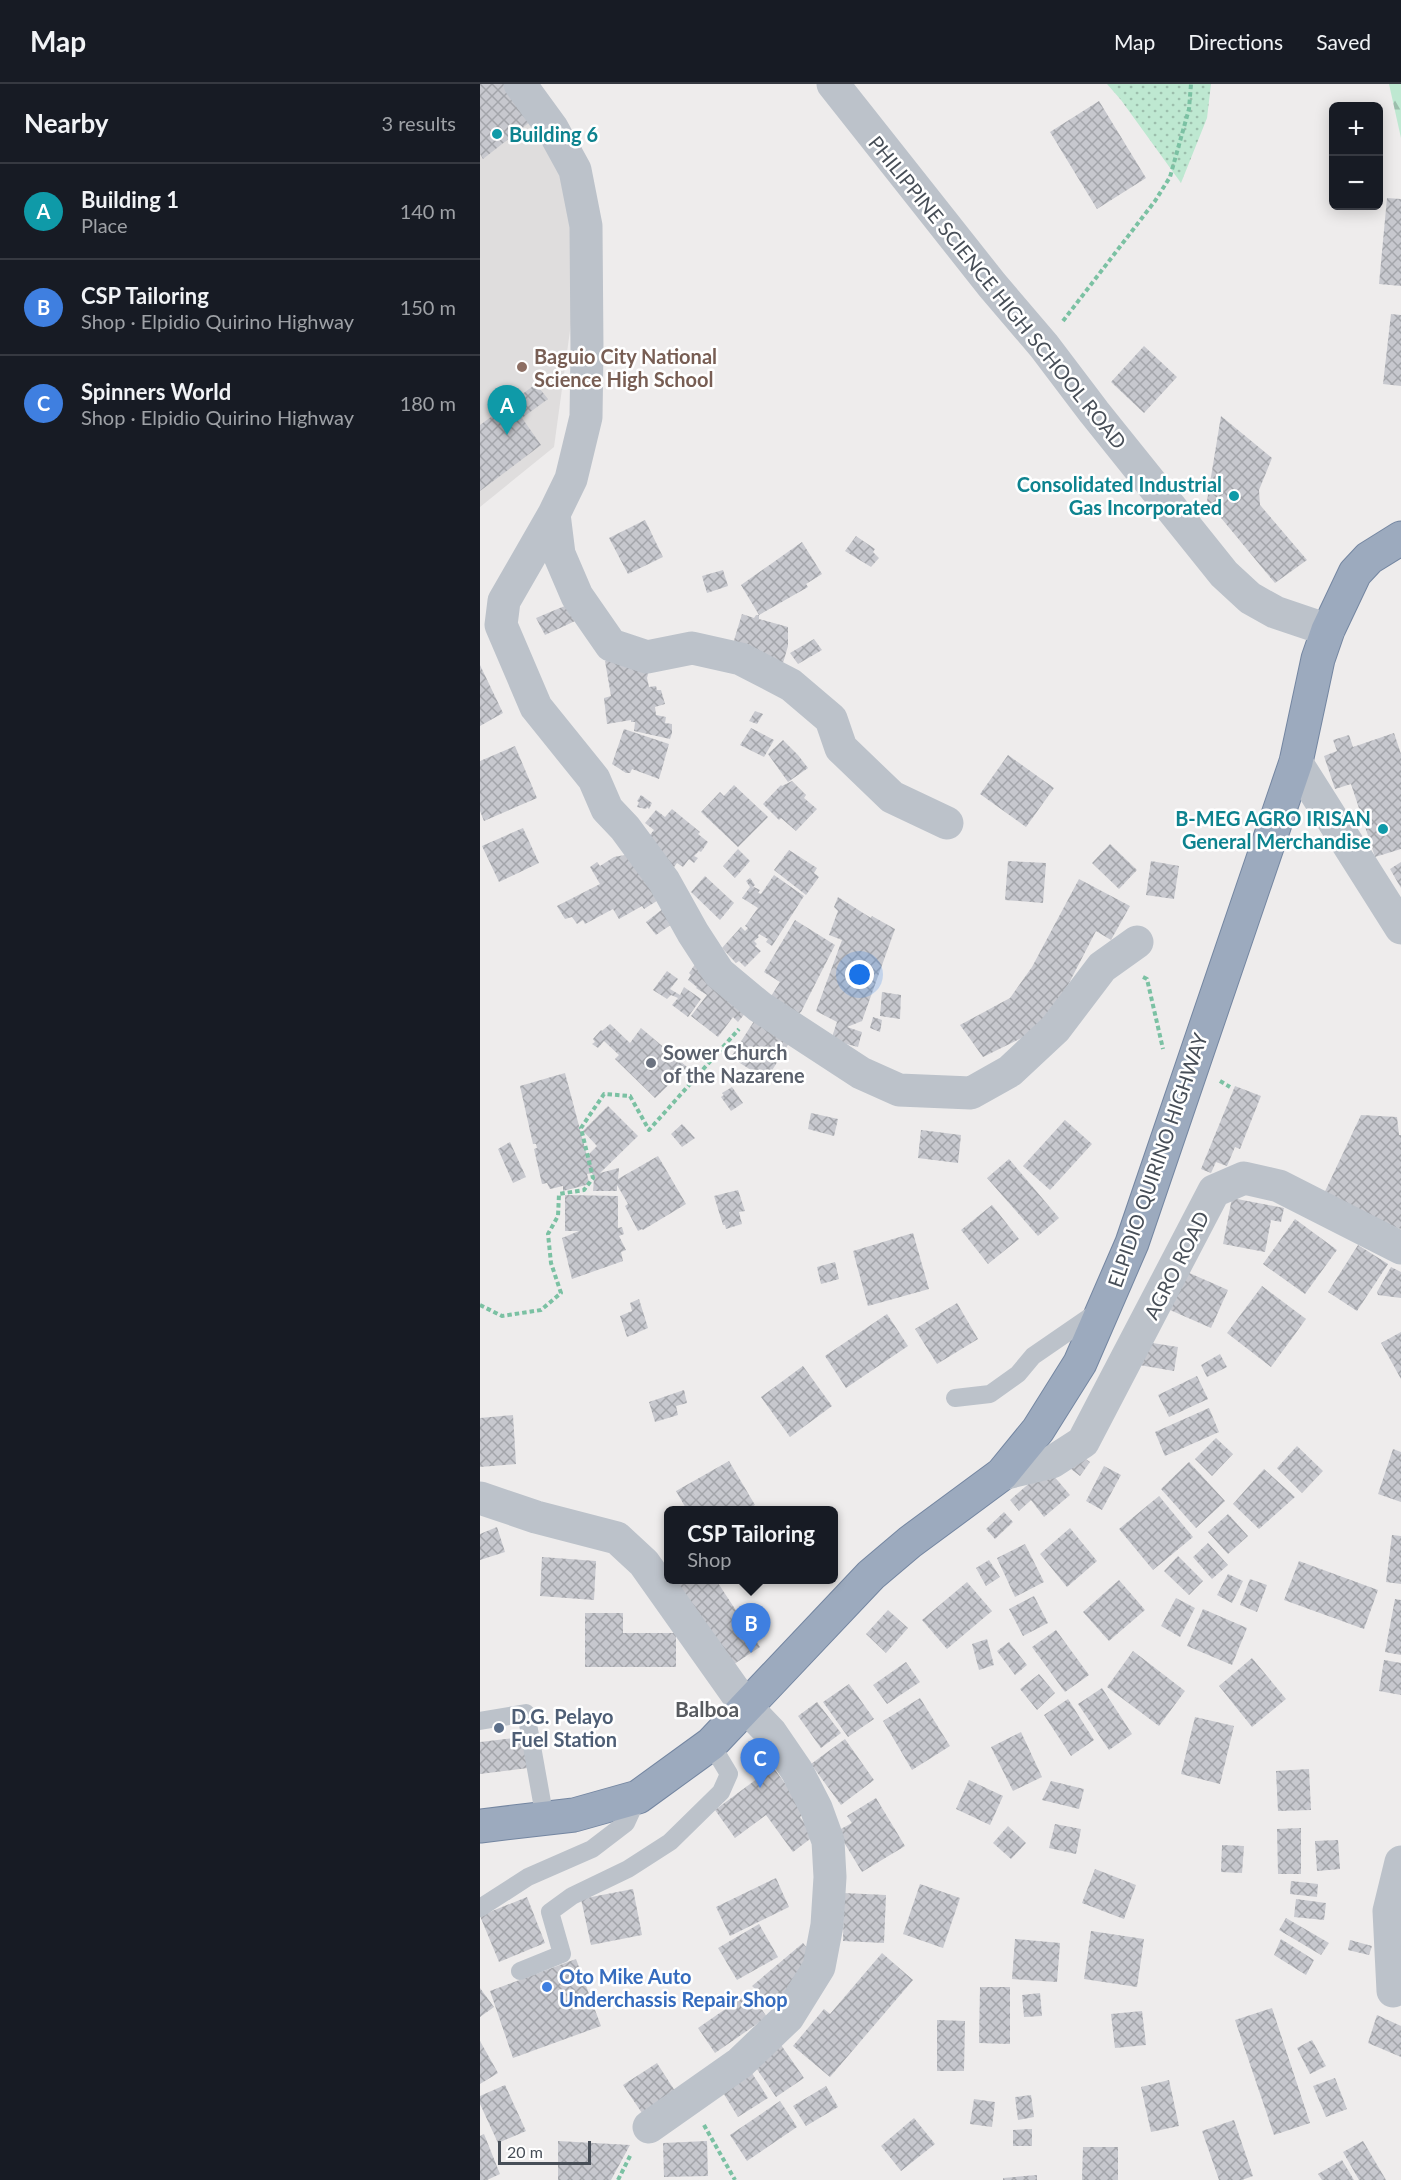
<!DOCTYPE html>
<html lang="en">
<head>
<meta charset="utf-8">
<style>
  :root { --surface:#171b24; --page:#242831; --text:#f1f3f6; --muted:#9ea1a6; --line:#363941; --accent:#db2777 }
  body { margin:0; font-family:Lato,sans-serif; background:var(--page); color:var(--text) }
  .controls { position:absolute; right:18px; top:18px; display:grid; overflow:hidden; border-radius:9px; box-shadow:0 3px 15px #0003 }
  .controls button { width:54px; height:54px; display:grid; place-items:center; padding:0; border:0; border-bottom:2px solid var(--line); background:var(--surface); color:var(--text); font:30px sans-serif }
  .scale { position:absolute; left:18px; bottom:15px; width:93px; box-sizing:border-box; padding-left:6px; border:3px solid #474e57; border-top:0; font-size:16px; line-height:21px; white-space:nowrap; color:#474e57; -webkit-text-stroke:4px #fff; paint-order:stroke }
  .you { position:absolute; left:380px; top:891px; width:21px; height:21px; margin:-15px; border:4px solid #fff; border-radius:50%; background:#1a73e8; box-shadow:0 0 0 9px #1a73e833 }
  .badge { display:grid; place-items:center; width:39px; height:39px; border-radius:50%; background:var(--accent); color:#fff; font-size:20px; font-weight:700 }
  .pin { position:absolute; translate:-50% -50px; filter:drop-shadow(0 2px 3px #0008) }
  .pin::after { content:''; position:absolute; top:32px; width:21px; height:18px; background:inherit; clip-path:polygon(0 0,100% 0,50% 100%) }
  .popup { position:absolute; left:184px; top:1422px; width:174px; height:78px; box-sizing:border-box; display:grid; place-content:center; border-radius:9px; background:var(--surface); filter:drop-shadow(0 2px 4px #0005); font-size:20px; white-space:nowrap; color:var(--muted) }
  .popup b { font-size:22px; color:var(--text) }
  .popup::after { content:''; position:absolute; left:50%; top:100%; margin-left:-12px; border:12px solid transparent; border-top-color:var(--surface) }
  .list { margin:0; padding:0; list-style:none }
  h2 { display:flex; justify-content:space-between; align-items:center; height:78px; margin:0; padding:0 24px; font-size:26px }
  h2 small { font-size:20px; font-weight:400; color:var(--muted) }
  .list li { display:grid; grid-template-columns:39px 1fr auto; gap:18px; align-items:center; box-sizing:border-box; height:96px; padding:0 24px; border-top:2px solid var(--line) }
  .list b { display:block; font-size:22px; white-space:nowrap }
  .list p { margin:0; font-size:20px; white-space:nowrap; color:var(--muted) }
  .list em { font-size:20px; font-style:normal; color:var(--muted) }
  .map { position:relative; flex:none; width:921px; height:2096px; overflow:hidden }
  header { display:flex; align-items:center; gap:36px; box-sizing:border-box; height:84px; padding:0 30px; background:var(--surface); border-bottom:2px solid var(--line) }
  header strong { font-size:28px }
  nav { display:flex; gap:33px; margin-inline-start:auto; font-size:21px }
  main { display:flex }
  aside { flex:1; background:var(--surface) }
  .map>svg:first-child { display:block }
</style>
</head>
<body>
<header>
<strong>Map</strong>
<nav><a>Map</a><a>Directions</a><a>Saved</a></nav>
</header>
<main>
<aside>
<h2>Nearby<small>3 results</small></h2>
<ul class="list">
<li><span class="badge" style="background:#0f9aa8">A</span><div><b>Building 1</b><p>Place</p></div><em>140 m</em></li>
<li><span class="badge" style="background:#3f7fe0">B</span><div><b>CSP Tailoring</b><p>Shop · Elpidio Quirino Highway</p></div><em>150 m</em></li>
<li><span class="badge" style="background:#3f7fe0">C</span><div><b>Spinners World</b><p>Shop · Elpidio Quirino Highway</p></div><em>180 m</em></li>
</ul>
</aside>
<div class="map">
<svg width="921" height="2096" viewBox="0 0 921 2096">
  <defs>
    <pattern id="grass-dots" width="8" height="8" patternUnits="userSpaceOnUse" patternTransform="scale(1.5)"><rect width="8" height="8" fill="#bee8d1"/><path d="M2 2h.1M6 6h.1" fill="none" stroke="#9cbeac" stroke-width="1.8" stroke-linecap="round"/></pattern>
    <pattern id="forest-firs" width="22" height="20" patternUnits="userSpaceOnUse" patternTransform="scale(1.5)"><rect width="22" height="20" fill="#bee8d1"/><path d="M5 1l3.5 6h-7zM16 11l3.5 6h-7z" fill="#9cbeac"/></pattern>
    <pattern id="building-cross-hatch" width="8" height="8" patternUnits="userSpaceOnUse" patternTransform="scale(1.5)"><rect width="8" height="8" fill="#c7c8ce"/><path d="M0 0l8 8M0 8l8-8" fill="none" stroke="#a3a5aa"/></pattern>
  </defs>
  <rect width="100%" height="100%" fill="#eeecec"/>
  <path fill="#dfdddd" d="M0,0H38L92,113L96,203L74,363L0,423Z"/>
  <path fill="url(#grass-dots)" d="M627,0H731L727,34L701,99L641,16Z"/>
  <path fill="url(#forest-firs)" d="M909,0H921V54Z"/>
  <path fill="url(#building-cross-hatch)" d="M0,0H38L60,30L3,75L0,70Z
    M619,17L666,94L617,125L570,48Z
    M907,114L921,115V202L899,200Z
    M911,230L921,231V302L903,300Z
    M664,262L697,293L664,329L631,298Z
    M56,300L68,315L42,334L61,361L0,407V341Z
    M741,332L792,374L779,406L780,421L827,476L795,499L727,417Z
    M165,436L183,473L148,490L129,454Z
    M376,452L395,465L393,468L399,474L391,483L365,467Z
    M322,458L342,490L326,500L328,503L279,531L261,501Z
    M243,486L248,502L227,509L222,492Z
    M99,516L108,531L65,551L56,534Z
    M262,530L274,534L276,531H279V535L308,543V562L303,579L252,563Z
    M334,555L342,566L318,580L310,569Z
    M154,572L170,582L167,594L169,603L176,602L177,606H181L185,620L175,623L176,631L186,633L185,639L192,640V649L190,655L154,647L155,638H151V636L127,640L124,614L131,612L125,577Z
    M0,581L23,629L0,642Z
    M275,627L283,630L277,640L269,637Z
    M271,644L294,656L284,673L260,661Z
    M144,645L189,660L179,695L152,685L150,689H146L132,680Z
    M914,649L921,670V765L895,773L871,700L855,705L844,672L857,667L853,656L869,651L873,663Z
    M303,656L318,671L328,684L308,698L288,670Z
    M35,662L57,714L4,737L0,727V677Z
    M528,671L574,704L546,743L500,710Z
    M312,697L326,711L324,714L337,725L316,747L301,734L299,736L283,720L301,701L302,702Z
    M254,701L288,733L258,763L221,728L240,708L244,712Z
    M161,711L172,719L169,725L167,723L166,725L157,723L159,718L157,717Z
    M192,725L220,748L218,750L228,758L221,768L219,767L214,772L218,774L214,779L209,775L203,783L197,779L194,783L164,758L174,746L165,739L176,726L185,733Z
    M43,744L59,779L19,798L2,762Z
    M630,760L657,786L639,805L612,779Z
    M258,765L270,777L255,794L243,782Z
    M309,766L337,784L334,789L339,793L326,811L294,786Z
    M150,770L180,815L164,825L162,822L139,835L133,825L105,840L103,836L97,840L92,833L85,835L77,822L120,800L110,783L117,778L120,782L134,773Z
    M528,777L566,779L563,819L525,816Z
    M671,777L699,782L694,815L666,811Z
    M921,778V804L910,785Z
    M294,791L324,812L292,862L286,858L288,855L279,850L278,852L279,853L274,857L277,860L275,862L281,867L265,883L259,877L256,879L242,864L261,843L265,847L268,844L265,842L278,824L262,814L270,803L266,797L270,794L275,801L272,804L274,803L280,806L278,809L281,810Z
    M225,792L254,819L240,836L211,808Z
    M599,795L650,822L631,856L616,847L588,901L556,947L503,973L480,941L530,914L552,883Z
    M358,813L391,834L392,832L415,845L382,937L367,943L382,948L378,963L351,956L357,938L336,927L362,856L349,851L358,827L354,823Z
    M184,824L192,840L176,851L166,838Z
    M315,836L355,861L321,928L311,934L288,917L300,898L284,888Z
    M218,876L267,927L258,938L253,933L238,953L211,932L227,911L216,904L217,903L208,896L211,891L209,889Z
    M187,887L198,895L190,905L200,911L204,903L221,915L208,933L192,921L198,914L191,911L187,915L173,906Z
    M402,908L421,911L420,935L400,932Z
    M393,933L402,936L400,948L390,944Z
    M276,934L311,956L286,996L251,973Z
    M130,940L150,959L161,944L207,983L175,1014L135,975L139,971L124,957L118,964L112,960L115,958L113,955L121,946L122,947Z
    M85,989L107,1072L117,1062L103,1047L128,1022L158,1052L120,1089L139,1084L138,1095L178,1072L206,1120L163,1146L162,1145L158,1147L145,1122L148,1120L137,1101V1107H113L114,1095L112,1089L107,1090L109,1098L106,1101L83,1107V1102L70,1105L67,1099L62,1100L54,1065L57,1064L56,1060H53L40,1002Z
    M755,1002L781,1012L760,1065L755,1063L747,1082L736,1078L731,1089L721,1085Z
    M252,1003L263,1019L251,1027L241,1013L244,1011L242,1009Z
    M331,1029L358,1035L354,1052L328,1045Z
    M881,1031L917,1033L919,1051H921V1145L874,1132L840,1118Z
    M585,1036L612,1060L570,1106L543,1082Z
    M202,1040L215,1054L202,1063L191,1050Z
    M441,1046L481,1051L478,1079L438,1074Z
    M30,1058L46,1093L33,1099L18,1065Z
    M529,1075L579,1134L558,1152L507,1094Z
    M258,1106L265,1127L259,1128L262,1140L246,1145L245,1141H243L234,1112Z
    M85,1111L138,1112V1144L142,1143L144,1150L139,1152L146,1166L141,1168L143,1177L92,1195L82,1154L99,1147H85Z
    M752,1114L804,1124L801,1138L791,1136L785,1168L743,1160Z
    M512,1121L539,1155L508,1180L481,1146Z
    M815,1135L857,1166L825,1210L783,1180Z
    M433,1149L449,1205L388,1222L373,1167Z
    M878,1161L908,1180L877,1227L848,1208Z
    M355,1178L359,1195L341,1200L337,1183Z
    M911,1183L921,1188V1214L898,1211L897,1208Z
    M707,1188L748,1206L731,1244L690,1226Z
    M782,1202L826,1235L791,1283L747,1249Z
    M159,1215L168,1244L147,1253L140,1232L152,1227L150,1219Z
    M477,1219L498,1255L457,1280L435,1245Z
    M407,1230L428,1262L366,1304L345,1272Z
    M921,1248V1295L901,1259Z
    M666,1258L698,1263L694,1287L659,1281Z
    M740,1270L747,1283L727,1293L721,1281Z
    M323,1282L352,1322L310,1353L281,1313Z
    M717,1292L728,1315L689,1333L678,1311Z
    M204,1306L207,1319L196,1322L198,1331L175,1338L169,1318Z
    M729,1324L739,1348L685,1372L675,1348Z
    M33,1331L36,1380L0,1383V1334Z
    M736,1354L753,1370L732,1392L715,1375Z
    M817,1362L843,1387L822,1409L797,1384Z
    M913,1365L921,1368V1418L898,1410Z
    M595,1367L610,1378L600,1392L586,1381Z
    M249,1377L275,1421L266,1426H207L196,1407Z
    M709,1378L745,1417L716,1444L681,1405Z
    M624,1382L641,1391L622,1426L606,1417Z
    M567,1384L590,1411L564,1433L551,1416L539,1427L530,1416Z
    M784,1385L815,1413L779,1445L753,1420Z
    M679,1412L713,1453L673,1486L639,1445Z
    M524,1428L533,1438L515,1455L506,1445Z
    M748,1430L768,1452L748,1470L728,1448Z
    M17,1443L25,1468L0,1476V1450Z
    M590,1444L617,1477L587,1503L560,1470Z
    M912,1451L921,1452V1500L906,1498Z
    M728,1459L748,1481L732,1495L713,1473Z
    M545,1460L564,1498L535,1513L517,1474Z
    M698,1472L723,1497L709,1511L684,1487Z
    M62,1473L116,1477L114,1516L60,1512Z
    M509,1476L520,1493L506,1502L496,1484Z
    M819,1477L898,1506L884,1545L804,1516Z
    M748,1490L763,1497L752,1519L737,1511Z
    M770,1495L787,1501L777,1528L760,1521Z
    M201,1496H236L280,1563L248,1584L195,1499Z
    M639,1496L665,1526L629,1557L603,1528Z
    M487,1498L512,1527L467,1565L442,1536Z
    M554,1512L568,1539L543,1552L529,1525Z
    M696,1514L715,1524L700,1553L681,1542Z
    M915,1515L921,1516V1571L905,1568Z
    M723,1525L767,1544L752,1581L707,1562Z
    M408,1526L428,1544L406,1569L386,1550Z
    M105,1529H143V1549H196V1583H105Z
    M576,1546L609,1591L585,1608L552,1563Z
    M507,1555L514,1581L499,1586L492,1560Z
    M529,1558L547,1581L535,1591L517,1567Z
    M653,1567L705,1607L679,1642L627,1603Z
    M772,1574L806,1615L772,1643L739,1602Z
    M904,1576L921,1579V1611L899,1607Z
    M426,1578L440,1598L407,1620L393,1601Z
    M559,1590L575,1609L557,1626L540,1605Z
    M369,1600L394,1635L368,1653L343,1618Z
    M622,1604L652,1650L629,1666L598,1620Z
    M440,1614L470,1662L432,1686L403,1637Z
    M588,1615L614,1656L591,1672L564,1631Z
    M337,1618L361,1649L341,1664L318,1632Z
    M715,1633L754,1642L740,1700L701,1690Z
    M541,1648L562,1693L533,1707L511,1663Z
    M43,1653L48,1684L0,1690V1658Z
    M365,1655L394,1696L361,1721L331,1680Z
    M282,1664L290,1674L275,1687L267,1676Z
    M293,1683L326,1728L320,1733L334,1752L313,1768L286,1731L255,1754L235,1726Z
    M829,1685L831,1726L798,1727L796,1687Z
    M489,1696L523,1712L510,1741L476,1725Z
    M571,1697L604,1705L599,1725L562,1716Z
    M396,1714L425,1762L382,1788L357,1747L372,1739L367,1732Z
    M575,1740L601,1745L596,1770L569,1764Z
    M528,1742L546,1759L531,1775L513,1759Z
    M821,1744V1790H798L797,1745Z
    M858,1756L860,1785L837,1787L835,1757Z
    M742,1761L764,1762L762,1789L741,1788Z
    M615,1785L656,1801L644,1835L602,1819Z
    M296,1794L309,1823L250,1852L236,1823Z
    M811,1797L838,1800L837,1813L810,1810Z
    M440,1800L480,1814L463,1864L423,1850Z
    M153,1805L162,1851L111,1861L101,1815Z
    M364,1809L406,1811L404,1859L363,1857Z
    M47,1813L65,1859L19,1878L0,1832Z
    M816,1815L846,1819L844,1836L814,1833Z
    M806,1834L849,1859L841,1871L799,1846Z
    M279,1840L298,1873L257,1896L238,1864Z
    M611,1847L664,1855L657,1903L604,1895Z
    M535,1855L580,1859L577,1898L532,1895Z
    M801,1855L834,1876L826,1891L794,1871Z
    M870,1856L892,1862L889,1871L868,1866Z
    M323,1859L333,1871L299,1928L272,1902Z
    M402,1869L433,1896L350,1993L313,1962L344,1925L350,1930Z
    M96,1875L121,1942L33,1974L10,1907Z
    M500,1903H530V1960L499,1959Z
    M0,1904L14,1923L0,1933Z
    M270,1908L287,1933L235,1969L218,1944Z
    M560,1909L562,1932L544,1933L542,1911Z
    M792,1924L830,2039L794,2051L755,1936Z
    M662,1927L666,1961L635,1964L631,1930Z
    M897,1931L921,1942V1973L888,1959Z
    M457,1936L485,1937L484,1987H457Z
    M832,1956L846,1982L830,1990L817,1964Z
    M0,1957L18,1989L0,2000Z
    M299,1958L324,1994L296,2013L272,1978Z
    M177,1979L197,2010L164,2032L143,2001Z
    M268,1983L288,2014L258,2033L239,2002Z
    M855,1994L867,2025L846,2033L833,2002Z
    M689,1996L699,2042L671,2048L661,2003Z
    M25,2001L46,2047L18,2059L0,2020V2012Z
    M346,2002L358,2023L326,2042L313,2022Z
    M551,2011L554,2033L538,2036L535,2013Z
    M494,2015L515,2018L512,2043L490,2040Z
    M300,2017L317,2043L267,2077L250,2051Z
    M434,2034L455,2060L421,2087L401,2062Z
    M754,2036L773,2092L762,2096H739L722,2047Z
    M552,2045V2062H533V2046Z
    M4,2050L20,2090L7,2096H0V2052Z
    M78,2057L150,2061L131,2096H78Z
    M227,2057L228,2092L184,2093L183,2059Z
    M883,2057L906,2096H879L863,2068Z
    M603,2063H638V2096H602Z
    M862,2076L874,2096H842L838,2090Z
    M557,2091V2096H523V2094Z"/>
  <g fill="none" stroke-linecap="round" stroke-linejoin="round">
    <g stroke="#7486a1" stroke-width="35">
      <path id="trunk" d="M0,1742L94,1731L158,1713L231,1660L391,1491L430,1458L522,1390L558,1346L600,1279L652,1159L816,678L838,575L848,546L875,489L889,474L921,454"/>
    </g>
    <path stroke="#7bc1a3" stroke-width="4" stroke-dasharray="4.5 3" stroke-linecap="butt" d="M583,237L675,117L690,93L709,25L711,0
      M663,893L667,895L683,965
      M740,997L750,1003
      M0,1221L22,1232L61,1226L81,1209L71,1179L68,1150L78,1132L79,1110L104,1106L113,1094L101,1044L124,1010L150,1012L169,1046L259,945
      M224,2041L255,2096
      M138,2096L151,2070"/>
    <path stroke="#bcc2ca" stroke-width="18" d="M475,1314L510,1310L538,1290L553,1272L617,1228
      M0,1637L46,1629L65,1735
      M0,1824L48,1793L112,1765L146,1739L158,1713
      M40,1887L82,1870L70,1828L92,1812L148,1785L190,1758L241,1708L249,1690L231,1660"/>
    <path stroke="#bcc2ca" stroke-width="33" d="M40,0L72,44L95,86L106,142L107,266L106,333L91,395L74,430L24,517L21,541L56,623L114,695L127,725L145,744L184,797L213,849L239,889L280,923L381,989L419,1006L491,1009L530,987L575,945L622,883L657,858
      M74,430L79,470L97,512L131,561L167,573L212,564L261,575L311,601L351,635L361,664L412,713L467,739
      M816,678L921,844
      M522,1390L572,1378L603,1358L734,1107L764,1094L799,1102L921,1164
      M0,1414L56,1433L137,1454L164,1479L266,1623L291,1649L317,1687L336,1724L348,1757L350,1793L347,1841L339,1883L308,1933L260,1979L169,2043
      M913,1907L909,1827L921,1778"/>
    <path stroke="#bcc2ca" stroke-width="33" d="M353,0L512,201L564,262L614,328L744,490L770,514L795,528L848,546"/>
    <use href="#trunk" stroke="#9caabe" stroke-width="33"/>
  </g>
  <g fill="#0f9aa8" stroke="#fff" stroke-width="2">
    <circle cx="17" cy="50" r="6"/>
    <circle cx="754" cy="412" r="6"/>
    <circle cx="903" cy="745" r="6"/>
  </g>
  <circle fill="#8d6e63" stroke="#fff" stroke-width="2" cx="42" cy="283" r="6"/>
  <circle fill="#6b7280" stroke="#fff" stroke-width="2" cx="171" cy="979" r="6"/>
  <circle fill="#5c6f8a" stroke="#fff" stroke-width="2" cx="19" cy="1644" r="6"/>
  <circle fill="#3f7fe0" stroke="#fff" stroke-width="2" cx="67" cy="1903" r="6"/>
  <g text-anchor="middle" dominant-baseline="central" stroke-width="5" stroke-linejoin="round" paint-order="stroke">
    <g font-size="20" font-weight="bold" fill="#0d838f" stroke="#fff" text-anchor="end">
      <text x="29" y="50" text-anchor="start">Building 6</text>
      <text x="742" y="400">Consolidated Industrial<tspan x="742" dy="23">Gas Incorporated</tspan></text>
      <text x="891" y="734">B-MEG AGRO IRISAN<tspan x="891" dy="23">General Merchandise</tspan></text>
    </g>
    <g font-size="20" fill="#474e57" stroke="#fff">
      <text transform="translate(518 208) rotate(51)">PHILIPPINE SCIENCE HIGH SCHOOL ROAD</text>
      <text transform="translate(677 1076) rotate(-71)">ELPIDIO QUIRINO HIGHWAY</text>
      <text transform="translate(696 1181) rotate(-63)">AGRO ROAD</text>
    </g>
    <g font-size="20" font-weight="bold" fill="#785e54" stroke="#fff" text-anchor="start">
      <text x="54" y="272">Baguio City National<tspan x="54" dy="23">Science High School</tspan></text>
    </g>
    <g font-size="20" font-weight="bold" fill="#5b616d" stroke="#fff" text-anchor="start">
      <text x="183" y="968">Sower Church<tspan x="183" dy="23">of the Nazarene</tspan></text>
    </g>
    <g font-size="20" font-weight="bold" fill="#4e5e75" stroke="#fff" text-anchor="start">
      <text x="31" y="1632">D.G. Pelayo<tspan x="31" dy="23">Fuel Station</tspan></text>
    </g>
    <g font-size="20" font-weight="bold" fill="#366cbe" stroke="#fff" text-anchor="start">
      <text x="79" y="1892">Oto Mike Auto<tspan x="79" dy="23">Underchassis Repair Shop</tspan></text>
    </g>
    <g font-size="21" font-weight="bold" fill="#595c60" stroke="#fff">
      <text x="227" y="1624">Balboa</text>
    </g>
  </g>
</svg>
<div class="controls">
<button>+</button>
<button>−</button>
</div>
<div class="scale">20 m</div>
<div class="you"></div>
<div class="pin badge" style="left:27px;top:351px;background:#0f9aa8">A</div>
<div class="pin badge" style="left:271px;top:1569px;background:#3f7fe0">B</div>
<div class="popup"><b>CSP Tailoring</b>Shop</div>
<div class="pin badge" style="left:280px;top:1704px;background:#3f7fe0">C</div>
</div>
</main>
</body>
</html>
